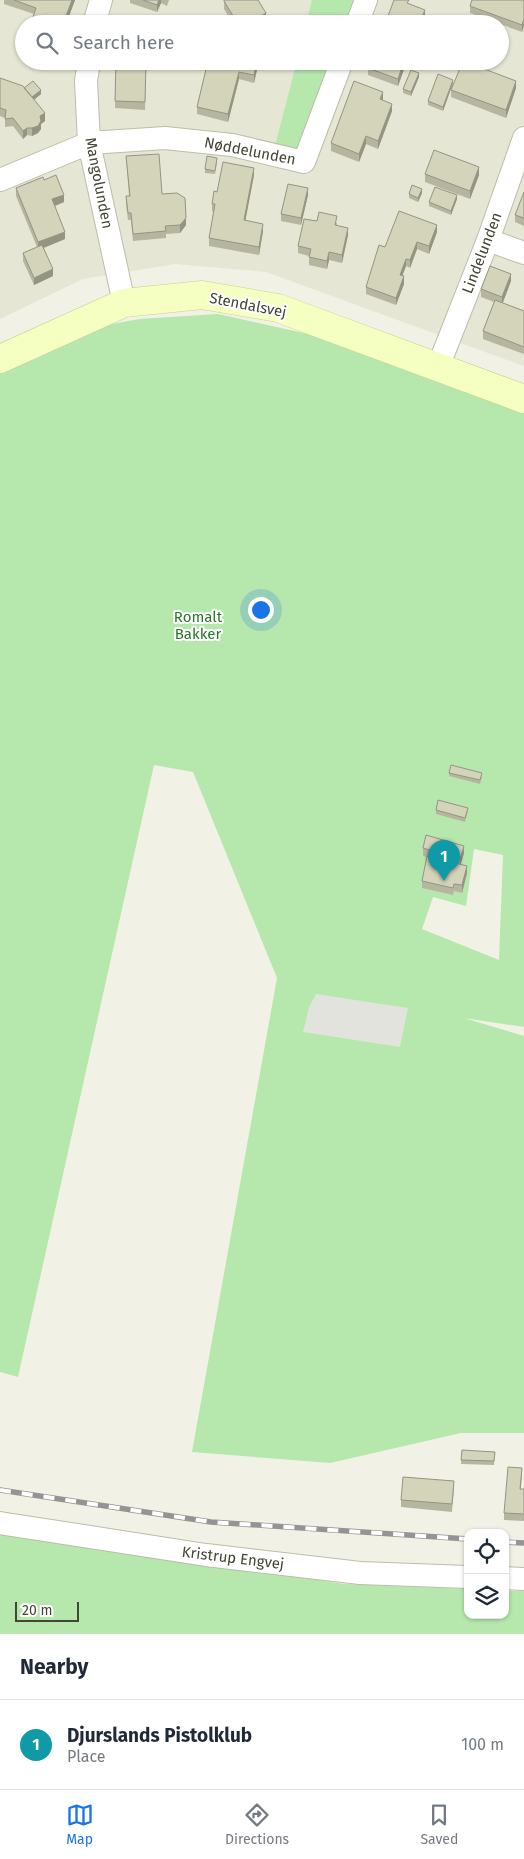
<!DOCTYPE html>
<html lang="en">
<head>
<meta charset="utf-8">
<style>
  :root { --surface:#fff; --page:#f6f6f7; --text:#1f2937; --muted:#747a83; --line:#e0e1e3; --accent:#1a73e8 }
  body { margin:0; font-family:"Fira Sans",sans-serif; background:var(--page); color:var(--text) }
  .controls { position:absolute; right:15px; bottom:15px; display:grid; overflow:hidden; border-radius:10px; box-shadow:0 1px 4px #0004 }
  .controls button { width:45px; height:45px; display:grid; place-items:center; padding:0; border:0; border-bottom:1px solid var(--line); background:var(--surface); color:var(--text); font:25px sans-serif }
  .scale { position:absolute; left:15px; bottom:12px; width:64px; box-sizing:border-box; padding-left:5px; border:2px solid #454534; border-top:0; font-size:14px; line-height:18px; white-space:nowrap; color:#454534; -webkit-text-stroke:4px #fff; paint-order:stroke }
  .you { position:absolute; left:260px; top:609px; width:18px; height:18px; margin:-12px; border:4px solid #fff; border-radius:50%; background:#1a73e8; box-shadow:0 0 0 8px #1a73e833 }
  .badge { display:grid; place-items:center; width:32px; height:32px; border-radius:50%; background:var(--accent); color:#fff; font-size:16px; font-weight:700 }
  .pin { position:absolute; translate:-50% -41px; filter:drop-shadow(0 1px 2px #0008) }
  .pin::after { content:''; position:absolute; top:26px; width:18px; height:15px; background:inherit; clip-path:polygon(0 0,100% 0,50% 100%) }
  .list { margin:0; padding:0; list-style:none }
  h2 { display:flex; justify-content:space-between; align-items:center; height:65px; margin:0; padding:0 20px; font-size:21px }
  h2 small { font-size:16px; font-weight:400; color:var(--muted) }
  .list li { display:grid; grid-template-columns:32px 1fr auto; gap:15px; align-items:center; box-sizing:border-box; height:90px; padding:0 20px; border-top:1px solid var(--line) }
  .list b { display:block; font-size:19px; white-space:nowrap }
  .list p { margin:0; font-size:16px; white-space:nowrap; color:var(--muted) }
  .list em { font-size:16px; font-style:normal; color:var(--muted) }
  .icon { flex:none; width:28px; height:28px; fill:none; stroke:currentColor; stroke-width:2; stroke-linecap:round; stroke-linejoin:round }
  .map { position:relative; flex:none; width:524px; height:1634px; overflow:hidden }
  .search { position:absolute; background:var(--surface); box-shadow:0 1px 4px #0004; left:15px; right:15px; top:15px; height:55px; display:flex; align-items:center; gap:12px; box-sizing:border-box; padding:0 18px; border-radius:28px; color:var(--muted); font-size:19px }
  .sheet { height:155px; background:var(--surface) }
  nav { display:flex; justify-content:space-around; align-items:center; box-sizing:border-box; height:70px; border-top:1px solid var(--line); background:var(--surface); font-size:14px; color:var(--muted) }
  nav a { display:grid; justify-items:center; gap:2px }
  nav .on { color:var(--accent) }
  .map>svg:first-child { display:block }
</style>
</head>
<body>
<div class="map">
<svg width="524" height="1634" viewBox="0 0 524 1634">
  <rect width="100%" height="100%" fill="#f1f2e5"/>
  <path fill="#e5e6d3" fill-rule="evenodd" d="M0,0H524V366L266,272L175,264L83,279L0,319ZM24,24H500V61H24Z"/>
  <path fill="#b6e7ad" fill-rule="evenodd" d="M312,0H357L351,24H306Z
    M297,61H337L300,147L292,149L275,146Z
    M218,314L326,338L524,412V1027L464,1018L524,1036V1433H461L330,1463L192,1452L277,978L193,772L154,765L18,1377L0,1372V372L102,326L139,319ZM474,849L503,855L499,960L422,929L433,897L466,906Z
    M0,1534L345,1584L468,1589V1615H505V1591H524V1634H0Z"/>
  <path fill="#e3e3dd" d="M316,994L408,1008L400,1047L303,1032L309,1007Z"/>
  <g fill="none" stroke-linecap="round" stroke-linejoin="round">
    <g stroke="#bcbea7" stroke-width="24">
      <path id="street" d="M94,24L101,0
        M357,24L366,0
        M89,61L86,81L89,143L124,303
        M0,180L89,143L165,138L232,145L304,162L342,61
        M488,240L524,253
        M438,367L488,240L524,138
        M0,1523L206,1555L360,1573L468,1577
        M505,1578L524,1579"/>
    </g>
    <g stroke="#c8d092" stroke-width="29">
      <path id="secondary" d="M0,359L124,303L202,295L278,308L524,399"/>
    </g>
    <use href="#street" stroke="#fff" stroke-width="22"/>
    <use href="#secondary" stroke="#f6ffc2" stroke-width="28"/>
    <g stroke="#949494" stroke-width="5.5">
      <path id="rail" d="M0,1490L211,1522L468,1539
        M505,1542L524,1543"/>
    </g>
    <use href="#rail" stroke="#fff" stroke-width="4" stroke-dasharray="11" stroke-linecap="butt"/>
  </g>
  <path fill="#b6b6a0" d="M4,0H75L66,24H33V17L34,14L4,4Z
    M130,0H169L167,6L161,3L157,12L130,3Z
    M524,0V26L522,32L470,13V6Z
    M224,1L266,20L260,24H233L224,9Z
    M116,61H146L145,110L115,108Z
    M208,61H259L254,83L239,79L228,122L197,114V107Z
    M370,61H407L398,86L368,75V68Z
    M419,77L411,96L403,93V89Z
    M0,78L41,94L34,100L45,121L41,124V129L38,133L32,136L27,135L23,139L13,126L5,127V118L0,116Z
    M453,83L443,111L428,105V101Z
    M516,88L506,118L451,97V90Z
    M383,99V100L392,111L378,149L366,144L359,162L331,151V143Z
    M126,156L162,194L186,225L180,233L166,234V238L133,241L131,220H128L126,204V196H129Z
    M217,162L215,174L205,173V169Z
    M425,174L479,175L470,199L425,182Z
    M254,175L245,221L263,231L259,255L209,246V238L214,212L212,211V204L217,192Z
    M44,180L64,202L55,206L65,239L44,248L53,276L34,285L23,261V253L37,247L16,196V188Z
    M524,192V226L515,222V215Z
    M422,193L418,202L409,198V194Z
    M308,195L301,225L281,221V214Z
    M457,199L451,215L429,206V202Z
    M317,221L337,223V225L348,235L342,263L329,260L327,269L309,265V256L298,253V246Z
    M437,232L429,254L417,249L410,268L406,266L402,276L404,284L396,305L366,294V287L385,247Z
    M511,281L502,303L524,311V354L483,339V331L494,302L481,297V289Z
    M449,773L482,777L480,784L449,776Z
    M436,810L468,811L465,822L436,814Z
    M423,848L464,853L461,864L467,873L462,893L454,891L453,895L422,888V881L427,857L423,856Z
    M462,1450L495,1452L494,1465L461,1464Z
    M522,1475L521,1489H524V1521L504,1520V1513Z
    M454,1489L452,1512L401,1507V1500Z"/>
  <path fill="#949482" d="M72,0H75L66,24H63Z
    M159,0H161V3L157,12V5Z
    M425,10V17L422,24H419Z
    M266,13V20L260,24H248Z
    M524,19V26L522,32V25Z
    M257,61H259L254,83V75Z
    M404,61H407L398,86V79Z
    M239,72V79L228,122V114Z
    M419,73V77L411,96V92Z
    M453,80V83L443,111V107Z
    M516,81V88L506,118V110Z
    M41,90V94L31,102V98Z
    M383,92V99L380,107V99Z
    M392,104V111L378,149V141Z
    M45,113V121L41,124V129L38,133L32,136V128L40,116Z
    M27,128V135L23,139V131Z
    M366,136V144L359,162V154Z
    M479,167V175L470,199V191Z
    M254,168V175L244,228V220Z
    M308,188V195L301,225V218Z
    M422,189V193L418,202V198Z
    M64,195V202L52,207V199Z
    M457,195V199L451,215V211Z
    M186,218V225L180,233V225Z
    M263,224V231L259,255V247Z
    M437,225V232L429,254V246Z
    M348,228V235L342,263V255Z
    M65,232V239L38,250V242Z
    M417,242V249L410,268V260Z
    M329,252V260L327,269V261Z
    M406,259V266L400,282V275Z
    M53,269V276L34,285V278Z
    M511,274V281L502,305V297Z
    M404,276V284L396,305V298Z
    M464,846V853L460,866V859Z
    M467,866V873L462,893V885Z"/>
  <path fill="#d4d4ba" stroke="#949482" d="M14,0H72L63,24H51L33,17L36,8Z
    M143,0H159L157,5Z
    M224,0H258L266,13L248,24H238L224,1Z
    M394,0H409L407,3L425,10L419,24H385Z
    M472,0H524V19L522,25L470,6Z
    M116,61H146L145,102L115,101Z
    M208,61H257L254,75L239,72L228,114L197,107Z
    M370,61H404L398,79L368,68Z
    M463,61L516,81L506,110L451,90Z
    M411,70L419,73L411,92L403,89Z
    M438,74L453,80L443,107L428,101Z
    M0,78L23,86L45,113L40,116L41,121L38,126L32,128H27L23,131L13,118L5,119L6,110L0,108Z
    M33,81L41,90L32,97L24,88Z
    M354,81L383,92L380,99L392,104L378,141L366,136L359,154L331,143Z
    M434,150L479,167L470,191L425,174Z
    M159,154L162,194L177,193L185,198L186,218L180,225L165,226L166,231L133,234L131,213H128L126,196H130L126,156Z
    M207,156L217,158L215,171L205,169Z
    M223,162L254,168L244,220L263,224L259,247L209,238L215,204H212L214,191L217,192Z
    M56,175L64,195L52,199L65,232L38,242L16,188L43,177L44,180Z
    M288,184L308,188L301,218L281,214Z
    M412,185L422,189L418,198L409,194Z
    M435,187L457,195L451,211L429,202Z
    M524,192V218L515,215Z
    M399,211L437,225L429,246L417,242L410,260L406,259L400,275L404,276L396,298L366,287L379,245L385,247Z
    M319,212L337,216L335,225L348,228L342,255L329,252L327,261L309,257L311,249L298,246L304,219L317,221Z
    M42,245L53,269L34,278L23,253Z
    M490,266L511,274L502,297L481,289Z
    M495,300L524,311V347L483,331Z
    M451,765L482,773L480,780L449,773Z
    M438,800L468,808L465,818L436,810Z
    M426,835L464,846L460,859L423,848Z
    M427,856L467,866L462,885L454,884L453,888L422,881Z
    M462,1450L495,1452L494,1461L461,1460Z
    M508,1467L522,1468L520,1489H524V1514L504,1513Z
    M403,1477L454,1481L452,1504L401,1500Z"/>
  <g text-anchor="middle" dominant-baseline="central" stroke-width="4" stroke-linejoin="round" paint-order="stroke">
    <g font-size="15" fill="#454534" stroke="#fff">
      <text transform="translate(250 151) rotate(11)">Nøddelunden</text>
      <text transform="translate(99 183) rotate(79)">Mangolunden</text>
      <text transform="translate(482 253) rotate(-69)">Lindelunden</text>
      <text transform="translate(248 305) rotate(11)">Stendalsvej</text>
      <text transform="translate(233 1558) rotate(7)">Kristrup Engvej</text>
    </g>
    <g font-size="15" fill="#287629" stroke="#fff">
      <text x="198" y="617">Romalt<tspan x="198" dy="17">Bakker</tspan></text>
    </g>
  </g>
</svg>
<div class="controls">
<button><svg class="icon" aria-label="locate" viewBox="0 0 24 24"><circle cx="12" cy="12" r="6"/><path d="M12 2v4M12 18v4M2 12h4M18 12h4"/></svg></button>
<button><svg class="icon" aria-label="layers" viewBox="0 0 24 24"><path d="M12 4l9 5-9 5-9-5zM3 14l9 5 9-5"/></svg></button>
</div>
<div class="scale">20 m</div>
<div class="you"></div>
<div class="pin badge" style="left:444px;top:881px;background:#0f9aa8">1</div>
<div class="search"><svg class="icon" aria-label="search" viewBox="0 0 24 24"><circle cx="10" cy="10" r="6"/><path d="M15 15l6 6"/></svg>Search here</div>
</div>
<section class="sheet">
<h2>Nearby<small></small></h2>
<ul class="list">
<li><span class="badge" style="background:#0f9aa8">1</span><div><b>Djurslands Pistolklub</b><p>Place</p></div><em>100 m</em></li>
</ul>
</section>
<nav>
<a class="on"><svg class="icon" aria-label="map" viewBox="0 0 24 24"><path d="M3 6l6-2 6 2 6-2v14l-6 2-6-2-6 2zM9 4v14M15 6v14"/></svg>Map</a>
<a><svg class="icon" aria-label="directions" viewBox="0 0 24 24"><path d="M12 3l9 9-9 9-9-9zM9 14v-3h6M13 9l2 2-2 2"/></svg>Directions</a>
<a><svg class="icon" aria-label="saved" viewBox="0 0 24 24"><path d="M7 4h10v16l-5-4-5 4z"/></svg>Saved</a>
</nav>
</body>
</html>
